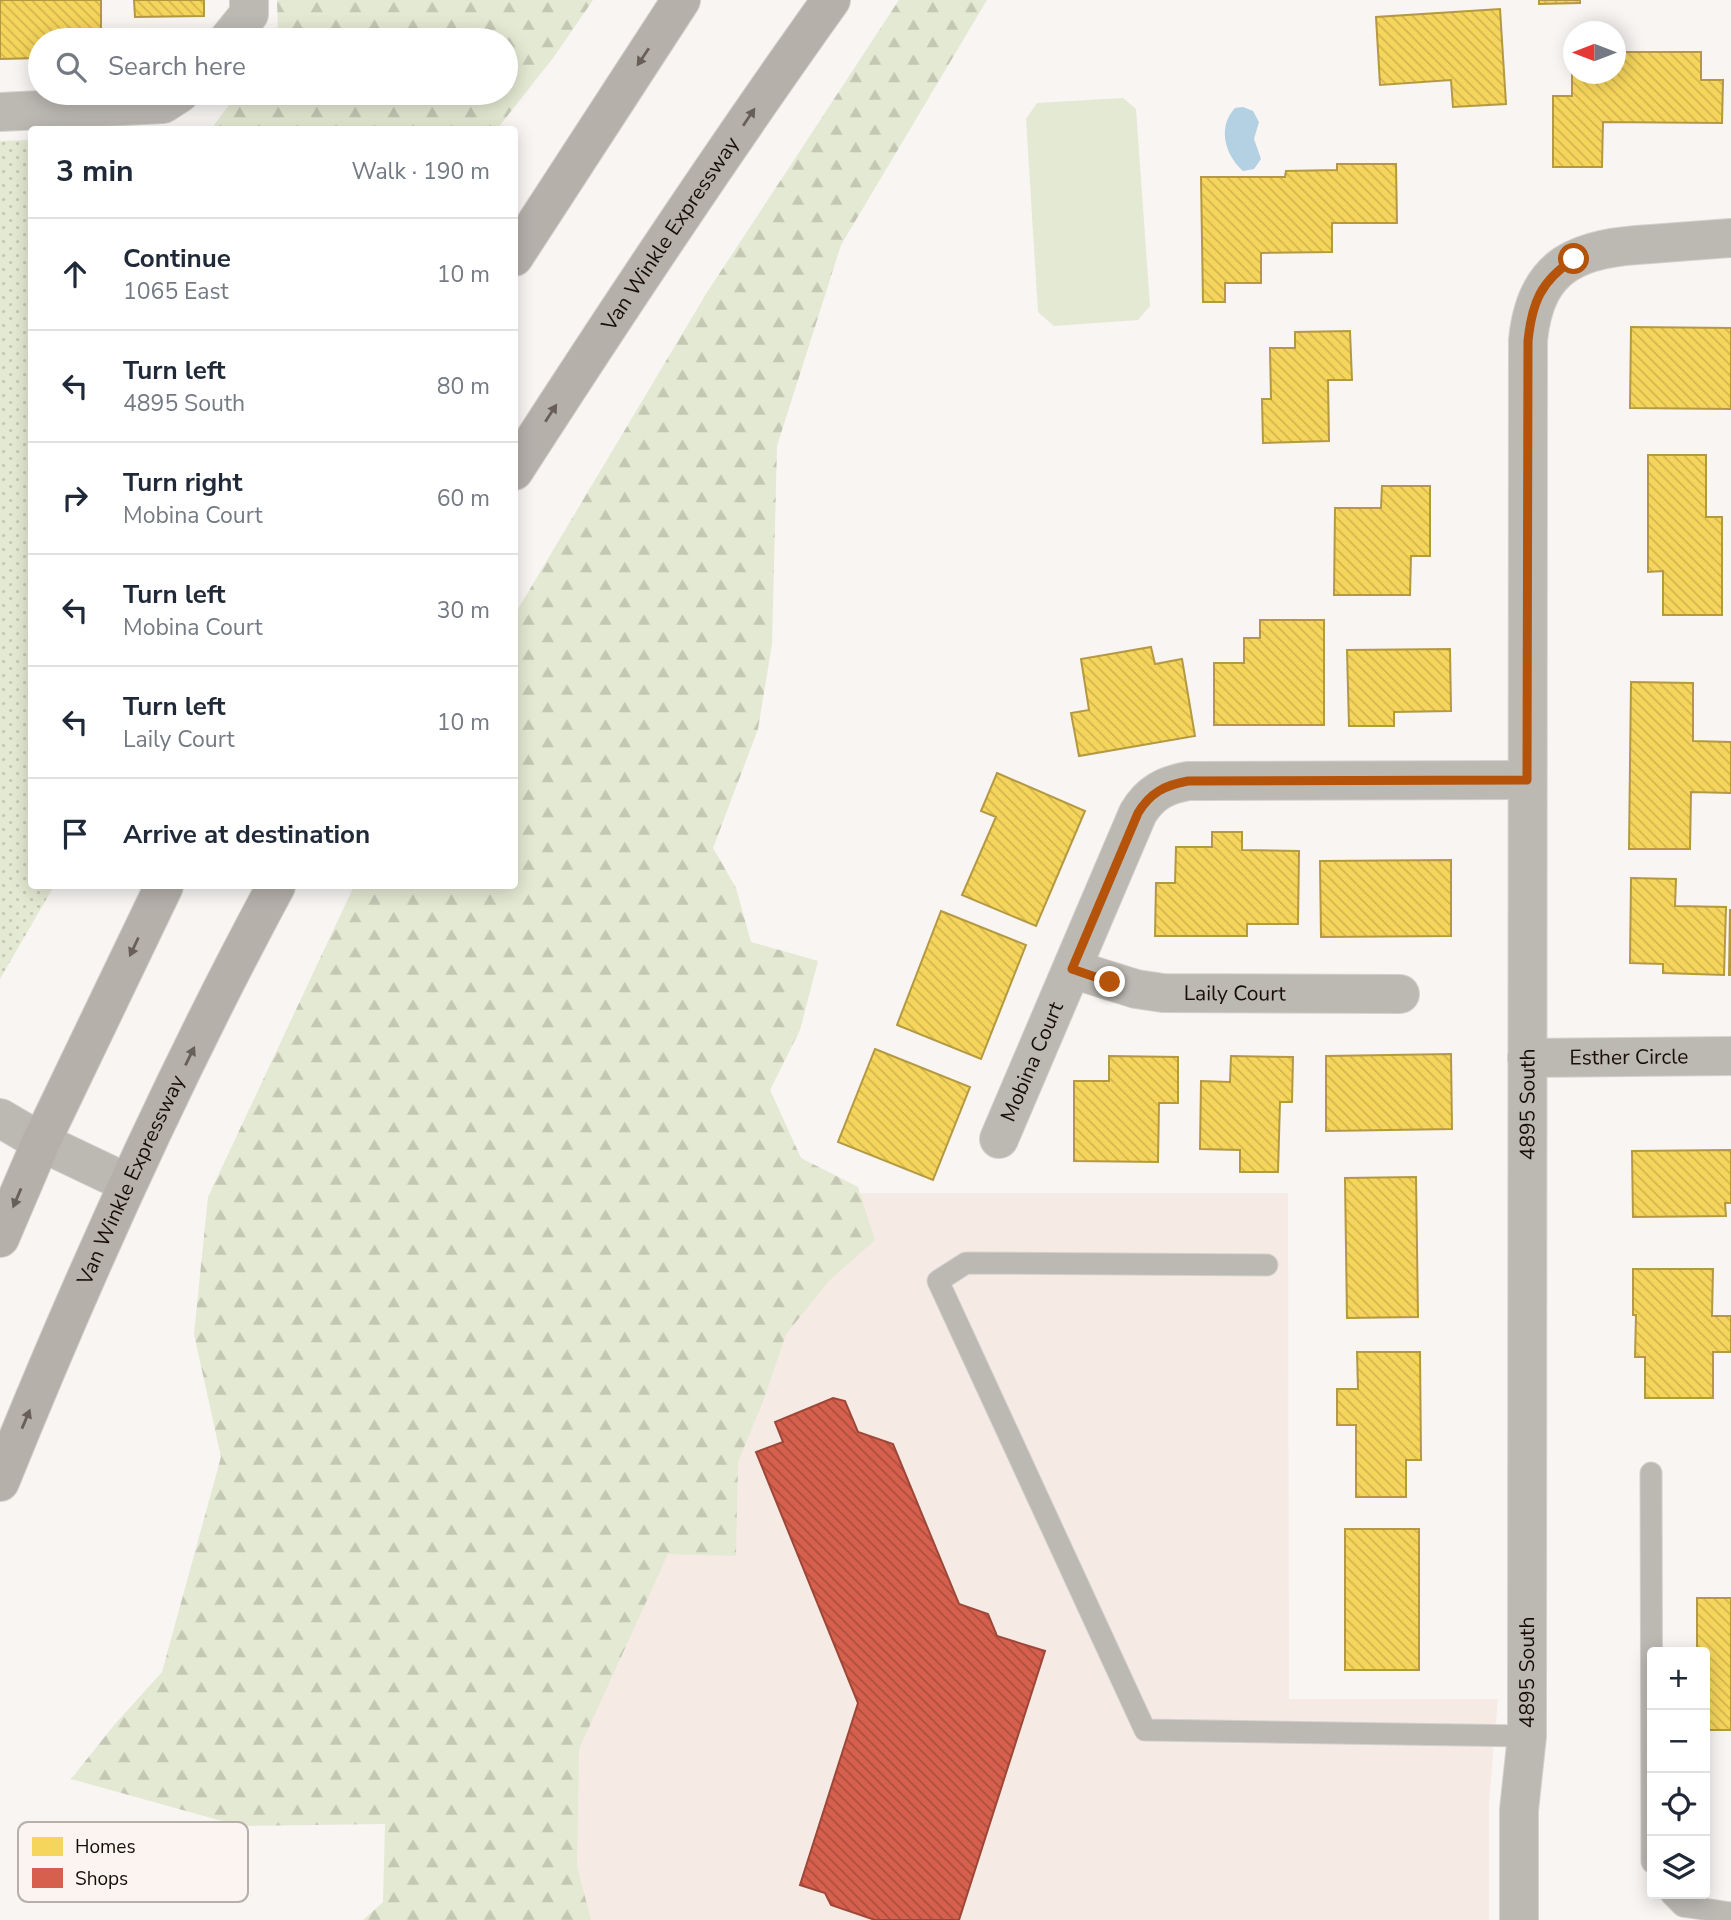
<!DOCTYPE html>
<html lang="en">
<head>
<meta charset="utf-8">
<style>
  :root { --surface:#fff; --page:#f2f2f3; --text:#1f2937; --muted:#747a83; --line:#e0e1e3 }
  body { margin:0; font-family:"Nunito Sans",sans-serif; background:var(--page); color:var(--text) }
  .controls { position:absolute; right:21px; bottom:21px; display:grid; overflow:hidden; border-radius:7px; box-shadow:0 4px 18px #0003 }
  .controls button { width:63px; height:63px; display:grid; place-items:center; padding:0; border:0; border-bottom:2px solid var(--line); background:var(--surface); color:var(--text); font:35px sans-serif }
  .compass { position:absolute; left:1563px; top:21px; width:63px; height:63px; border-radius:50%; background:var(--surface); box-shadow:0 4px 18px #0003; rotate:270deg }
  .stop { position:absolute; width:21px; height:21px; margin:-16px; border:5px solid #b45309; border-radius:50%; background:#fff }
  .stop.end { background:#b45309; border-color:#fff; box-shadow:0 2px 7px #0008 }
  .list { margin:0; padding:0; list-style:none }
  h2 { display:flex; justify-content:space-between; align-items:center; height:91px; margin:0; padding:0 28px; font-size:30px }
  h2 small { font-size:23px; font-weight:400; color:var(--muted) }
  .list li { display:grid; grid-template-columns:46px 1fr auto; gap:21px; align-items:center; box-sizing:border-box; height:112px; padding:0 28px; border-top:2px solid var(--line) }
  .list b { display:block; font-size:26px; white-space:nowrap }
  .list p { margin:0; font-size:23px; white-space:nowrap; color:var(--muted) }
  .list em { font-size:23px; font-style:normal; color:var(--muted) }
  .icon { flex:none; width:38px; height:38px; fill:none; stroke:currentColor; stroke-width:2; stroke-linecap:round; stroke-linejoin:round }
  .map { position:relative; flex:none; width:1731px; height:1920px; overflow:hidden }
  .search { position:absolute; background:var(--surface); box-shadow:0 4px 18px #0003; left:28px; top:28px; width:490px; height:77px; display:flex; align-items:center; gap:18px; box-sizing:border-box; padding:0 24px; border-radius:38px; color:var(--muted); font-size:26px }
  .panel { position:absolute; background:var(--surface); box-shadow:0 4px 18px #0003; left:28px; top:126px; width:490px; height:763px; border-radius:7px }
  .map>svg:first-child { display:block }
</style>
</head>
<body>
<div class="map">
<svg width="1731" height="1920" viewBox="0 0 1731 1920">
  <defs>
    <pattern id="grass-dots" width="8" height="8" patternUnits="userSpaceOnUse" patternTransform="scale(1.75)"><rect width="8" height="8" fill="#e4e9d3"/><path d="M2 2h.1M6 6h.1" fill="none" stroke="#c3c7b4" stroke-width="1.8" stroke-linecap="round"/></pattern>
    <pattern id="forest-firs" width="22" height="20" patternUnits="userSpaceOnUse" patternTransform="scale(1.75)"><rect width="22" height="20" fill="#e4e9d3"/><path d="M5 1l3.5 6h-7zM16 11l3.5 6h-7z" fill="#c3c7b4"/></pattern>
    <pattern id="homes-back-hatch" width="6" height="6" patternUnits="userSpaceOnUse" patternTransform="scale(1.75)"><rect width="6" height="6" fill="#f6d55c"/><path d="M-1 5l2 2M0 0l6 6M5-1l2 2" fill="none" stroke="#d2b64e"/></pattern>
    <pattern id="shops-back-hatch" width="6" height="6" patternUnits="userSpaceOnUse" patternTransform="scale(1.75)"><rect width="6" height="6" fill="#d6604d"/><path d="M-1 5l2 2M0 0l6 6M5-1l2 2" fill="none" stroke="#ad4e3e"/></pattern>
  </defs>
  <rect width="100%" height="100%" fill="#f8f5f3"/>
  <path fill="#f6eae4" d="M869,1193H1288L1289,1699H1498L1489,1802V1920H524L704,1202Z"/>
  <path fill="url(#grass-dots)" d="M31,140L32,886H54L0,979V141Z"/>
  <path fill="url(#forest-firs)" d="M277,0H593L553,58L497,129H211L238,93H506V40H276L278,37Z
    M899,0H987L841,245L777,446L772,644L758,729L713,848L736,888L751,942L818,961L800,1030L770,1090L801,1158L858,1187L875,1240L830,1280L786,1334L764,1399L738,1462L736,1556L668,1554L579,1749L577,1866L591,1920H363L383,1902L385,1824L240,1826L71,1779L115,1724L162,1672L221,1457L194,1334L208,1197L354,886H514L515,614L706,294Z"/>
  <path fill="#e4e9d3" d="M1123,98L1136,109L1150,306L1138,320L1054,326L1038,312L1026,119L1037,103Z"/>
  <path fill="#b3d1e3" d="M1243,107L1253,111L1259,122L1254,139L1261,159L1254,169L1243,171C1225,155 1217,127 1235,108Z"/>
  <path fill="url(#homes-back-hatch)" stroke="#b49942" stroke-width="2" d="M0,0H101V40H40V58L0,59Z
    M134,0H204V16L135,17Z
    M1539,0H1580V3L1539,4Z
    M1500,9L1506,104L1453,107L1451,80L1380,85L1376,17Z
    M1572,51L1574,74H1616V52H1701V80H1723L1722,123L1603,122L1602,167H1553V96H1572Z
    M1337,164H1396L1397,223H1332V252L1261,253V283H1225V302H1203L1201,177H1285L1286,171L1337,170Z
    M1631,327L1731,328V409L1630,408Z
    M1350,331L1352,380H1328L1329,441L1263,443L1262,399H1271L1270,348H1295V332Z
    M1648,455H1706V517H1722V615H1663V571L1648,572Z
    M1382,486H1430V556H1411L1410,595H1334L1335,508H1381Z
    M1260,620H1324V725H1214V663H1244V638H1260Z
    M1151,647L1155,664L1182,659L1195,736L1079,756L1071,713L1089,710L1081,659Z
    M1450,649L1451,711L1394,712V726H1349L1347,650Z
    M1631,682L1693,683V741L1731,742V793L1691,792L1690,849H1629Z
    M997,773L1085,811L1036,926L962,895L996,817L981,811Z
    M1212,832H1242V850L1299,851L1298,924H1247V936H1155L1156,883H1175L1176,847H1212Z
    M1451,860V936L1321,937L1320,861Z
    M1631,878L1676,879L1675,906L1726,907L1724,975L1663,973V964L1630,963Z
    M1730,910H1731V975H1729Z
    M941,911L1026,945L981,1059L897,1025Z
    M875,1049L970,1087L933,1180L838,1142Z
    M1451,1054L1452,1129L1326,1131V1056Z
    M1109,1056L1178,1057V1103H1159L1158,1162L1074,1161V1081H1109Z
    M1231,1056L1293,1057L1292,1102H1280L1278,1172H1240V1150L1200,1149L1201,1081L1230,1082Z
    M1731,1150V1203H1725L1726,1216L1633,1217L1632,1151Z
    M1416,1177L1418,1317L1347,1318L1345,1178Z
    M1633,1269H1713L1712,1316H1731V1352H1713V1398H1645V1357H1635L1636,1315H1633Z
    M1357,1352H1420L1421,1460H1406V1497H1356V1425H1337V1389H1358Z
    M1345,1529H1419V1670H1345Z
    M1697,1598H1731V1730H1705V1652H1697Z"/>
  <path fill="url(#shops-back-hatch)" stroke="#9d4738" stroke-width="2" d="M833,1398L845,1401L858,1432L893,1444L959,1604L988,1614L997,1636L1045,1651L959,1920H875L831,1905L825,1893L800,1885L858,1703L756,1452L783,1442L775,1422Z"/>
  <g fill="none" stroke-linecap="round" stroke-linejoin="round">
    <g stroke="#d3d0ce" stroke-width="23">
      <path id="lane" d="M1267,1265L966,1263L938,1281L1145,1730L1527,1736
        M1651,1473L1652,1862
        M1671,1894L1683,1906L1731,1913"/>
    </g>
    <g stroke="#d3d0ce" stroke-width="40">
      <g id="street">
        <path d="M228,40L249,14V0"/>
        <path d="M0,112L163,104L180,93"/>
        <path id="s1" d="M1072,969L1136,989L1163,993L1400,994"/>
        <path id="s2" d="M1527,1058L1731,1056"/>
        <path id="s3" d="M999,1139L1138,813C1150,793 1165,785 1188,781L1527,780"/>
        <path id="s4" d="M1519,1920V1810L1527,1736L1528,340C1536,262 1579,248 1651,244C1677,242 1704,240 1731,238"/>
      </g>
    </g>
    <g stroke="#d3d0ce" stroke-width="40">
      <path id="secondary" d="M0,1118L41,1142L127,1183"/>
    </g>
    <g stroke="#d3d0ce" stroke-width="40">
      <g id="primary">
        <path d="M514,257L681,0"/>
        <path id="s5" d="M514,471C617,311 721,154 831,0"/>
        <path d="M0,1238L41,1142L164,886"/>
        <path id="s6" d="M0,1482C82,1279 172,1079 276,886"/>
      </g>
    </g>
    <use href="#lane" stroke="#bcb9b3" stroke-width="21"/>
    <use href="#street" stroke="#bcb9b3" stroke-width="38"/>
    <use href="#secondary" stroke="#bcb8b2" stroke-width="38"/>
    <use href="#primary" stroke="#b5b0aa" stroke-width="38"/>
  </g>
  <defs><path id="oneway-solid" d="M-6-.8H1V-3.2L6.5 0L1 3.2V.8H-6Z" transform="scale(1.75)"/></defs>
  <g fill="#675f58">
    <use href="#oneway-solid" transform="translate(643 57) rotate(124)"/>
    <use href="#oneway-solid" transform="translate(749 117) rotate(-56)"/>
    <use href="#oneway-solid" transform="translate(551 413) rotate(-57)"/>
    <use href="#oneway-solid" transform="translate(134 947) rotate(115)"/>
    <use href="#oneway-solid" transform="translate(190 1056) rotate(-64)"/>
    <use href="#oneway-solid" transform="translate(17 1198) rotate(113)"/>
    <use href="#oneway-solid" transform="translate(26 1419) rotate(-67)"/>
  </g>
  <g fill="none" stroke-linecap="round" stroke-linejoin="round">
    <path stroke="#b45309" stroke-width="9" d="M1110,982L1072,969L1138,813C1150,793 1165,785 1188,781L1527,780L1528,341C1532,302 1541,281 1574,259"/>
  </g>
  <g text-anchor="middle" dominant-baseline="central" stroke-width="7" stroke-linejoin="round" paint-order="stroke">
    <g font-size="21" fill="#190e07" stroke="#fbf4f0">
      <text stroke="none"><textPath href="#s5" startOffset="284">Van Winkle Expressway</textPath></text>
      <text stroke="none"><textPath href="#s1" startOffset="166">Laily Court</textPath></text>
      <text stroke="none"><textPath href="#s2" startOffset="102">Esther Circle</textPath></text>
      <text stroke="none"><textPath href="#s3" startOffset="84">Mobina Court</textPath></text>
      <text stroke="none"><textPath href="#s4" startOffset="816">4895 South</textPath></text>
      <text stroke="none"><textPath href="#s6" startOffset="329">Van Winkle Expressway</textPath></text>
      <text stroke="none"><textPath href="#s4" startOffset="248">4895 South</textPath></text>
    </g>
  </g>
  <rect x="18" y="1822" width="230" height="80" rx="10" fill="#fbf4f0" stroke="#b7afaa" stroke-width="2"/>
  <rect x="32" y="1837" width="31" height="19" fill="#f6d55c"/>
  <rect x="32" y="1868" width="31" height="20" fill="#d6604d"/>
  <g font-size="19" fill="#190e07">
    <text x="75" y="1853">Homes</text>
    <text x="75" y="1885">Shops</text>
  </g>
</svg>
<div class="controls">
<button>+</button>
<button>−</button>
<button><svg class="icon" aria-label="locate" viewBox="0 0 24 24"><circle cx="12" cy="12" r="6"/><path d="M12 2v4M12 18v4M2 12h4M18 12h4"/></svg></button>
<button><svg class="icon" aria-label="layers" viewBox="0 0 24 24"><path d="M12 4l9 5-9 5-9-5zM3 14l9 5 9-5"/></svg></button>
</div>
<svg class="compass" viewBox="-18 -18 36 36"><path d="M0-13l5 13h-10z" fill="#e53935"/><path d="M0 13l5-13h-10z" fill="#747a83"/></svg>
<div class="stop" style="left:1574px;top:259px"></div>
<div class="stop end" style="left:1110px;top:982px"></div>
<div class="search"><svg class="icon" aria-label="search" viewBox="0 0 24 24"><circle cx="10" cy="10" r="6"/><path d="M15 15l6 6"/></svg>Search here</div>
<section class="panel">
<h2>3 min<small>Walk · 190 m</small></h2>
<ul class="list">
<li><svg class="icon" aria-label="ahead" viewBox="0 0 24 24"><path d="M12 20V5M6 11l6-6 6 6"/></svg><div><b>Continue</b><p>1065 East</p></div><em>10 m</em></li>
<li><svg class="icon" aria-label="left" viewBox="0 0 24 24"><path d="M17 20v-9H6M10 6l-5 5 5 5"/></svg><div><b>Turn left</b><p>4895 South</p></div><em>80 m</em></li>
<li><svg class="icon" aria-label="right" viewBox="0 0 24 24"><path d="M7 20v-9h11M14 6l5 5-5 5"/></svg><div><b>Turn right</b><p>Mobina Court</p></div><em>60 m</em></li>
<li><svg class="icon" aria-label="left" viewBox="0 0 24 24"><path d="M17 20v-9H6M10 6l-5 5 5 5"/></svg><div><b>Turn left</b><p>Mobina Court</p></div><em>30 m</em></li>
<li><svg class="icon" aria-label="left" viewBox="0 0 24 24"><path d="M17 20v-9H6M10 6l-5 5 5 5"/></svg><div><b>Turn left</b><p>Laily Court</p></div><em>10 m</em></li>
<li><svg class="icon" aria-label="arrive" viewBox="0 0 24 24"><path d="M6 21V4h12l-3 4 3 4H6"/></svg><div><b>Arrive at destination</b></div></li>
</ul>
</section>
</div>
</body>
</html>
